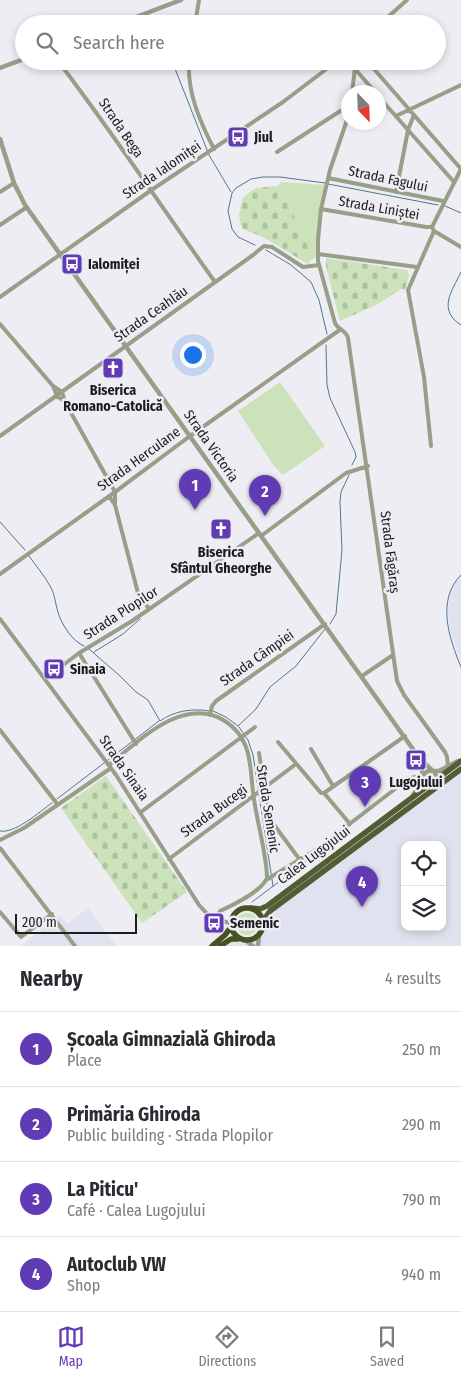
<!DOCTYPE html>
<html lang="en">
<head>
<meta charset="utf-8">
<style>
  :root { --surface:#fff; --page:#f2f2f3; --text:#2b2b33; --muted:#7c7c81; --line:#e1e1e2; --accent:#603bb3 }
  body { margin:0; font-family:"Fira Sans Condensed",sans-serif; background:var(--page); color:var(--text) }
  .controls { position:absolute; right:15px; bottom:15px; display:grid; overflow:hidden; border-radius:10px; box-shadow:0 2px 8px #0003 }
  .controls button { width:45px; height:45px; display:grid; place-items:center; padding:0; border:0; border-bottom:1px solid var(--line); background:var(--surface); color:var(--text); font:25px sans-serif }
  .compass { position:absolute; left:341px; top:85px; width:45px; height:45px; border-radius:50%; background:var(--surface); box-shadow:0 2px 8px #0003; rotate:157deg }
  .scale { position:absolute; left:15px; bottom:12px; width:122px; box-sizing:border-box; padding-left:5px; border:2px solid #1d1d1f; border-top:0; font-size:14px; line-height:18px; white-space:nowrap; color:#1d1d1f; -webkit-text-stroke:4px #ededf3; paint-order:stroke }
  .you { position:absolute; left:192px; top:354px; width:18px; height:18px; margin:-12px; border:4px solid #fff; border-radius:50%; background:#1a73e8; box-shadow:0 0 0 8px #1a73e833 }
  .badge { display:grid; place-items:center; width:32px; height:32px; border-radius:50%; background:var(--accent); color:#fff; font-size:16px; font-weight:700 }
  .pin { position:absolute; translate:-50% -41px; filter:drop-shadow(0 1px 2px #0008) }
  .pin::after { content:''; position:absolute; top:26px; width:18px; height:15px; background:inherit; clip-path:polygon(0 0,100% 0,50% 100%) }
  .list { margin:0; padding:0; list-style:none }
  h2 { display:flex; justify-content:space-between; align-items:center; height:65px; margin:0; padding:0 20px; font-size:21px }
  h2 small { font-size:16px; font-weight:400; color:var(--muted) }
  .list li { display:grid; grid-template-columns:32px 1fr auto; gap:15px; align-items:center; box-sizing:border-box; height:75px; padding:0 20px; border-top:1px solid var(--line) }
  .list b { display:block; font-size:19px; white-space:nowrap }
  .list p { margin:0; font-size:16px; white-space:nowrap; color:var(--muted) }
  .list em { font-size:16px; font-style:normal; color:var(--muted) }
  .icon { flex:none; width:28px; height:28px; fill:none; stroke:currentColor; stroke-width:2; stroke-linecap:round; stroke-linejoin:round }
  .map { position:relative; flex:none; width:461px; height:946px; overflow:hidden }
  .search { position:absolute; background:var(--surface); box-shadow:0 2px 8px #0003; left:15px; right:15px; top:15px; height:55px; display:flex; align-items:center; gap:12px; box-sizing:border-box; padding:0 18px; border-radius:28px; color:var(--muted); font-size:19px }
  .sheet { height:365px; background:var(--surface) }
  nav { display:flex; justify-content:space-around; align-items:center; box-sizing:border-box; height:70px; border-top:1px solid var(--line); background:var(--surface); font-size:14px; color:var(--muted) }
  nav a { display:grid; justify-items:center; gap:2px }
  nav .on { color:var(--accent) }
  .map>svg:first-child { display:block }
</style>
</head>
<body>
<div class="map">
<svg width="461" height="946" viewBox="0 0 461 946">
  <defs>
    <pattern id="cemetery-stones" width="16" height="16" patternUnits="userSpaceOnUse" patternTransform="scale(1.25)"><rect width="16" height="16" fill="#cbe2ba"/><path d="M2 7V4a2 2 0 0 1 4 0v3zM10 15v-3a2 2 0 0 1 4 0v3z" fill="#aec19f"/></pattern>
  </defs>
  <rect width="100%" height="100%" fill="#ededf3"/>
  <path fill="#e1e2ef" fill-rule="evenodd" d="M461,577V662L451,632L448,614L450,595L455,584Z
    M461,765V946H220L235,938L249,940L257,937L261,932L263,922L269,912L267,909ZM405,845H442V927H405Z
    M88,908L116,946H21L60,915L67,924Z"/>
  <path fill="#cbe2ba" d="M281,182L325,185L322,197L317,257L313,258L291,209L278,186Z
    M280,382L325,446L283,475L274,466L238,411Z
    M236 924a11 11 0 1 1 22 0a11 11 0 1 1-22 0Z"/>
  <path fill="url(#cemetery-stones)" d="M278,186L291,209L313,258L308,264L263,237L243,229L240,223L239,213L243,197L256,188Z
    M326,258L407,270L409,275L405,290L401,289L378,304L340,321L326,267Z
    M106,776L187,892L142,923L61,808Z"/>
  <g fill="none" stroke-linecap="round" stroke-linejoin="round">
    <path stroke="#4f778d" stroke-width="1" d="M156,17L158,24
      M172,61L209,155L231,192
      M328,184L438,205
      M445,206L461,213
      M255,245L238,237L232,229L228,211L232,193L236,188L251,179L263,177H280L325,183
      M266,250L291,265L311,282L319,300L327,334
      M461,272C452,291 437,310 461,325
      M326,345L327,385L330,398L355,452L356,457L352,465
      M0,522L25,550
      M29,556C36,566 44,575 50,586C55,594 55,603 58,612C61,624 73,642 84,646
      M461,575C436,600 449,638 461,667
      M139,599L141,611
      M330,624L336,614L342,550L340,502L341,492L349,475
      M89,649L120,676L136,692L148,700L160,721C174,711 192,708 209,711
      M94,652L123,634L140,619
      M213,711L226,717L238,726L256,709L270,687L296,666L325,629
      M239,727L248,740L253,755L273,886
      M57,799L159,721
      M0,831C15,834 39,812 52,803
      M252,902L320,851"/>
    <path stroke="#989e87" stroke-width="4" d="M195,24L199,0
      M380,24L407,0
      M58,61C113,133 163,209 215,282
      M189,61C187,92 200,122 214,149
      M367,61L461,169
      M355,69L375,92
      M352,92L356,61
      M378,96L454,182
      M396,116L461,85
      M348,117L330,170L321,209L318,240V261L335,323C338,330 346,330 348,338L397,681L404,695L445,752L447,757L448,766
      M277,152L348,106
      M328,178L443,201
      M0,192L14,183
      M396,192L408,130L414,115
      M321,209L426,227H432
      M0,225L27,207
      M434,231L461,247
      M318,254L417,267
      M0,297L150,191L283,102L337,61
      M0,324L53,386
      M65,402L57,396L53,386L62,392L65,402L115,492V505L109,496
      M0,436L253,255L264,246L272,247L303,267L319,265
      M431,446L424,377L408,290L434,231L432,227L461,169
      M115,505L138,593L149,609
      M261,536L346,473L368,466
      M0,574L115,492L190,436L341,329
      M0,619L116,775L199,905L211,918L230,923
      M79,653L136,744
      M362,676L393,655
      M45,679L79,653L132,621L259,533
      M210,715L212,706L216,701L325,624
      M0,730L58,805
      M278,742L321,793H324L405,736
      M311,749L333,786
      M259,753L269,818L300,860
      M109,765C139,741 183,695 225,721C234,727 242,736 246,747C252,763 251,782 254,799C257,822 267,856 267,878C261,892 233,905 220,911L217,919
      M324,793L350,824
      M141,812L255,727
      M0,840L24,828L111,768
      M0,848L75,946
      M169,859L296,764
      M266,880L317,849L408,779L418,776H422
      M0,912L21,937L52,914"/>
    <path stroke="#989e87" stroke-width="4.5" d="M118,24L181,0
      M0,68L24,59
      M0,139L14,183L25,205L420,759L435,773L438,781
      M423,775L428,771H439L458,761
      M413,795C421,785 424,772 421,760
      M245,940L253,946
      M258,946L259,935"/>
    <path stroke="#535d33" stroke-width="5.5" d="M251,908L260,909L267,906L461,761
      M263,925L265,918L270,911L461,769"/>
    <path stroke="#475222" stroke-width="5.5" d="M231 924a16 16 0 1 1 32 0a16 16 0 1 1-32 0Z
      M212,946L225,935L231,927
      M220,946L231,939H238"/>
  </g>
  <defs>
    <g id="bus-square" transform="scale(1.125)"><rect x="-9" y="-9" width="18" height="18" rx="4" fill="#603bb3" stroke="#ededf3"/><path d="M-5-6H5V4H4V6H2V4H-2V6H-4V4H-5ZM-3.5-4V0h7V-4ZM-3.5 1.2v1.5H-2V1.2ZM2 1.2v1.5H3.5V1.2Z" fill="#fff"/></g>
    <g id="church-square" transform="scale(1.125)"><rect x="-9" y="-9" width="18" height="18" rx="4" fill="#603bb3" stroke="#ededf3"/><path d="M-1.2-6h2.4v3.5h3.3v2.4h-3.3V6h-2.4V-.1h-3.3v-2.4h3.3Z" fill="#fff"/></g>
  </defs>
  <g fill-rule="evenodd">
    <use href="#bus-square" x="238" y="137"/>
    <use href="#bus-square" x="72" y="264"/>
    <use href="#church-square" x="113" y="368"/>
    <use href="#church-square" x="221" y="529"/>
    <use href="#bus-square" x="54" y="669"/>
    <use href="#bus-square" x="416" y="760"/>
    <use href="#bus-square" x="214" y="923"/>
  </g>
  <g text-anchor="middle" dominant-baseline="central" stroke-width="5" stroke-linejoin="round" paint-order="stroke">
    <g font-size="14" fill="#1d1d1f" stroke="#ededf3">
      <text transform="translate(121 128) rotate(56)">Strada Bega</text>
      <text transform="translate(162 170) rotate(-34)">Strada Ialomiței</text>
      <text transform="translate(388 179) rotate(12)">Strada Fagului</text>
      <text transform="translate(379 208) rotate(10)">Strada Liniștei</text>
      <text transform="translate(151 314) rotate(-35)">Strada Ceahlău</text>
      <text transform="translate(211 446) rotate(55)">Strada Victoria</text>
      <text transform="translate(139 459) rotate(-36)">Strada Herculane</text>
      <text transform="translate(390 552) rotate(83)">Strada Făgăraș</text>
      <text transform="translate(121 613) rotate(-33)">Strada Plopilor</text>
      <text transform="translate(257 658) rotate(-35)">Strada Câmpiei</text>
      <text transform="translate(124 768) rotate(55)">Strada Sinaia</text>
      <text transform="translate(268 809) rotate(81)">Strada Semenic</text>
      <text transform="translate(214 811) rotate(-36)">Strada Bucegi</text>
      <text transform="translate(314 855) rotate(-37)">Calea Lugojului</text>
    </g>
    <g font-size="14" font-weight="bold" fill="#1d1d1f" stroke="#ededf3" text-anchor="start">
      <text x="254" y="137">Jiul</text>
      <text x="88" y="264">Ialomiței</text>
      <text x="113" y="390" text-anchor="middle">Biserica<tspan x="113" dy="16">Romano-Catolică</tspan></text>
      <text x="221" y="552" text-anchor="middle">Biserica<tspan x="221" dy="16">Sfântul Gheorghe</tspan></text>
      <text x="70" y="669">Sinaia</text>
      <text x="416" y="782" text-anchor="middle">Lugojului</text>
      <text x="230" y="923">Semenic</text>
    </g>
  </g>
</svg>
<div class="controls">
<button><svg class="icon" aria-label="locate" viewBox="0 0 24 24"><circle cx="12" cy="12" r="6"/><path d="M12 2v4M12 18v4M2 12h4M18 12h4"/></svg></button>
<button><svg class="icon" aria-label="layers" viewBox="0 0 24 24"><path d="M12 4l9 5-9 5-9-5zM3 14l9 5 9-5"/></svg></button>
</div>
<svg class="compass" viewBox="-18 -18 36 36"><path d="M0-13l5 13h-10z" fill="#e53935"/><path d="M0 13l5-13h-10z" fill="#7c7c81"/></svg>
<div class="scale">200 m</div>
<div class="you"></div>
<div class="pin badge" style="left:195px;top:510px">1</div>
<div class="pin badge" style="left:265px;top:516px">2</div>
<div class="pin badge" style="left:365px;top:807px">3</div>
<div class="pin badge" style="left:362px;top:907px">4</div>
<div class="search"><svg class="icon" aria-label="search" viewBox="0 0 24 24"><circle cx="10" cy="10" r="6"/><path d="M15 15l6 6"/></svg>Search here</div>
</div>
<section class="sheet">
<h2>Nearby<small>4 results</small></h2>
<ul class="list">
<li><span class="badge">1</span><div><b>Școala Gimnazială Ghiroda</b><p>Place</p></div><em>250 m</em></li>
<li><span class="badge">2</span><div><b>Primăria Ghiroda</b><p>Public building · Strada Plopilor</p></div><em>290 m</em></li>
<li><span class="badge">3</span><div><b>La Piticu'</b><p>Café · Calea Lugojului</p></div><em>790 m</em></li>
<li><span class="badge">4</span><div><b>Autoclub VW</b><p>Shop</p></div><em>940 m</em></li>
</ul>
</section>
<nav>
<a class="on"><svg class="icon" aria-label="map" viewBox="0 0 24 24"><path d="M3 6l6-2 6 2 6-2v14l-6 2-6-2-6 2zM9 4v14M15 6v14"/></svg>Map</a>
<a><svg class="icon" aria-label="directions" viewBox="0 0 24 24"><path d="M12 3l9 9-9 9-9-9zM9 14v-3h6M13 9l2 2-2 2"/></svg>Directions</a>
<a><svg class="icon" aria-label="saved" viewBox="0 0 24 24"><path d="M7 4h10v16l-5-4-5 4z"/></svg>Saved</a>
</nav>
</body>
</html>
